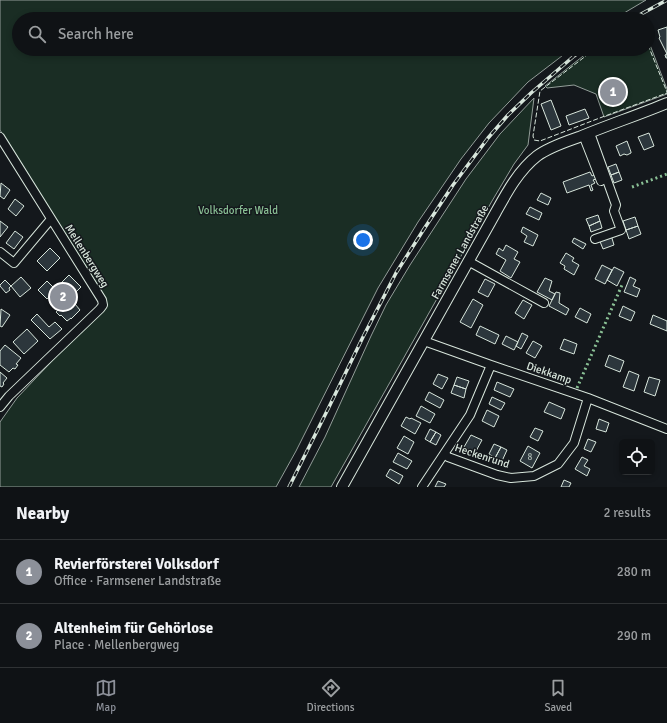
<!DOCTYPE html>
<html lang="en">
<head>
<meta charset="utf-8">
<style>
  :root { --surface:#0f1215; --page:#1d2022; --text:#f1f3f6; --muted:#9b9ea0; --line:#2f3234; --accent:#8c9099 }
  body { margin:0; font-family:Signika,sans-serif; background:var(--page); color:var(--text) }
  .controls { position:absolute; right:12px; bottom:12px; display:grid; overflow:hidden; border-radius:6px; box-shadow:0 2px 6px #0003 }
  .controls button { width:36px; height:36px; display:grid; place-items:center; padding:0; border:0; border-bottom:1px solid var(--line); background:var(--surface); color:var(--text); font:20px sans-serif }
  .you { position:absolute; left:363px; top:240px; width:14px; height:14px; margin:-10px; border:3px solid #fff; border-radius:50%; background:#1a73e8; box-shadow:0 0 0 6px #1a73e833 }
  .badge { display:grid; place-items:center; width:26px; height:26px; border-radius:50%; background:var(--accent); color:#fff; font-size:13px; font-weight:700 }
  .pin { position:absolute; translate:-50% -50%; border:2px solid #fff; box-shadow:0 1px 4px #0006 }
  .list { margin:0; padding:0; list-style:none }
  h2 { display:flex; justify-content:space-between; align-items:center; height:52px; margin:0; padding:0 16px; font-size:17px }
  h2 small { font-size:13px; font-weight:400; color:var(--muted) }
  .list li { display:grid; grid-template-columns:26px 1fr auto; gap:12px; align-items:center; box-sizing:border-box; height:64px; padding:0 16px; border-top:1px solid var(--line) }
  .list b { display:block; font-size:15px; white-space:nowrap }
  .list p { margin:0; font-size:13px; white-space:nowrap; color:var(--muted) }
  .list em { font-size:13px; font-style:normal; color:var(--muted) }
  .icon { flex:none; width:22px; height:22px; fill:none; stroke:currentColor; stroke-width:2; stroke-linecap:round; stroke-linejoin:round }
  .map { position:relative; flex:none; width:667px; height:487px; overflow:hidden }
  .search { position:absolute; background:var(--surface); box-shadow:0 2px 6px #0003; left:12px; right:12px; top:12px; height:44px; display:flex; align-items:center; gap:10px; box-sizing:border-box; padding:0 14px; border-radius:22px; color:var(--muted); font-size:15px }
  .sheet { height:180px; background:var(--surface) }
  nav { display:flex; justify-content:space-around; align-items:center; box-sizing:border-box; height:56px; border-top:1px solid var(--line); background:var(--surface); font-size:11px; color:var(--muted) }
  nav a { display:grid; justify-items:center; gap:2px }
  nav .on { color:var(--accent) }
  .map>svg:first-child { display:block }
</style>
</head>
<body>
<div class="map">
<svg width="667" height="487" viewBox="0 0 667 487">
  <rect width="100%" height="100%" fill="#14181c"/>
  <path fill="#1a2d24" stroke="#939e99" d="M0,0H646L614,19H19V49H571L528,82L489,123L461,159L418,222L378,288L296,451L276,487H0V422L17,398L106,304L0,130Z
    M648,28L650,45L667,89V94L604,117L596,94L574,85L547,88L545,86L592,49H648Z
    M534,98L528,145L514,164L492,201L331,487H299L325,437L371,336L386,305L410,265L466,179L500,134Z"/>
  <path fill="#2c363c" stroke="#d8e6dc" d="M667,27V58H666L665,55L667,54L659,38L660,37L658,30Z
    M618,82L624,95L608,102L602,89Z
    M551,100L561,126L551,130L541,104Z
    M585,109L589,118L569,125L566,116Z
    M649,133L654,146L644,150L638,137Z
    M627,141L631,152V153L627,155L624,154L620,156L616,146Z
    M616,164L619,172L611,175L608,167Z
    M590,172L592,176L594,175L596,179L593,180L595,183L591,185L593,190L591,191L589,185L567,193L563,182Z
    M619,172L622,180L614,183L611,175Z
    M1,183L10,190L4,199L0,196Z
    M541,193L551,198L548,205L537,200Z
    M15,199L24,206L16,216L8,209Z
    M530,207L542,213L539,220L526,214Z
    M598,215L600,221L589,226L586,219Z
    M635,217L638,226L626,230L623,221Z
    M0,221L8,227L0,237Z
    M600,221L602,228L591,232L589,226Z
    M638,226L641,234L629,239L626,230Z
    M523,227L538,235L533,246L524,242L527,236L521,232Z
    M15,231L23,237L14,249L6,243Z
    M611,235L614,245L603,249L599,239Z
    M574,238L586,244L583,249L572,242Z
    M506,245L518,252L514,259L520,262L511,278L500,271L506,260L496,254L499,248L503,251Z
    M50,248L60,258L47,271L37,261Z
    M566,253L574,258L572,261L579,265L574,275L564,269L565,266L560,263Z
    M602,265L612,270L605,284L595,279Z
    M614,267L624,272L617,286L607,280Z
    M69,275L81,287L65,303L68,307L69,305L71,308L75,304L80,310L71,319V318L67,321L61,315L60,316L56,312L62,306L51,295L47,299L38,290L47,281L55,289Z
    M21,277L31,288L20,297L11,286Z
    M630,277L636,280L633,286L640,289L637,297L624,292Z
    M545,278L552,281L549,291L555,294L552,300L537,292Z
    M485,279L495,284L488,297L478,292Z
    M5,280L11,286L9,288L10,290L6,293L0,286V285Z
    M556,292L560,293L559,303L569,309L566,315L549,306Z
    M473,299L483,305L471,328L460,322Z
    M523,300L532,305L524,319L515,313Z
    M623,306L635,312L631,321L619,316Z
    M580,308L591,314L587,323L575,317Z
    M1,309L10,315L2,327L0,326Z
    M37,314L49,327L55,322L62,329L50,339L31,320Z
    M653,315L667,321V331L650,324Z
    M480,326L499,335L495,344L476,335Z
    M27,329L38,341L24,354L13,342Z
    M522,333L528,336L521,349L516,346Z
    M506,336L518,342L514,350L502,344Z
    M564,339L577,344L574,354L560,349Z
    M533,341L542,346L535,358L526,353Z
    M5,345L21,358L16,364L18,365L15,369L13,368L9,372L0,365V351Z
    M609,355L624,361L620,372L605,366Z
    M629,371L639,375L634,391L623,387Z
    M0,372L7,378L3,383L4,384L2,387L0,386Z
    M438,374L448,378L442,389L433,384Z
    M457,377L469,381L466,389L454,385Z
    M649,377L660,380L655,396L644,392Z
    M497,382L514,389L510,397L494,390Z
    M454,385L466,389L464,398L451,393Z
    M429,392L444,400L440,408L425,400Z
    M492,397L505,403L501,410L489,404Z
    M549,402L565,409L561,419L544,412Z
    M421,406L435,414L430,423L416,416Z
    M487,410L499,416L494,427L482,421Z
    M406,417L410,419L411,418L421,423L415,434L401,426Z
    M599,419L609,423L606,432L596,429Z
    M535,428L543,431L538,441L530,437Z
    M430,429L436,432L430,442L425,439Z
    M436,432L441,435L436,445L430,442Z
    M471,435L482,440L475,453L464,447Z
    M404,436L414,442L408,454L397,448Z
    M588,439L596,442L591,452L584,449Z
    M494,444L501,447L495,458L489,454Z
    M528,446L540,453L532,468L520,461Z
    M501,447L507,450L502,461L495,458Z
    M398,453L412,461L407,469L393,462Z
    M582,457L588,460L584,466L590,469L587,476L575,469Z
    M390,469L403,476L399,484L386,476Z
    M564,480L571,483L569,487H561Z
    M438,481L446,484L444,487H435Z"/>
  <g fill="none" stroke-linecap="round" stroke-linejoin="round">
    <g stroke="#d8e6dc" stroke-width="10">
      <path id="minor" d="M590,133L616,205L614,211L621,230L595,239
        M583,135L601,181
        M0,137L102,300L103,305L100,309L9,396L0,407
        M0,252L14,263L51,219
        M468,261L544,303
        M424,341L491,365L588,398L667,429
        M445,454L448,457L497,475L511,478L534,476L558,464L574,443L588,398
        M422,487L470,415L491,365"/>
    </g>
    <g stroke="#d8e6dc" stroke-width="12">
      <path id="major" d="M342,487L496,212C507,192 519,170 537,156C549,147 565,142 579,137C608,125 638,115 667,103"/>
    </g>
    <use href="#minor" stroke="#14181c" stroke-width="8"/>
    <use href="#major" stroke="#14181c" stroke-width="10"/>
    <g stroke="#d8e6dc" stroke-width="3.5">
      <path id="rail" d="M632,19L667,0
        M289,487L329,407L363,337L396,273L424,229L453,185L488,138L508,115L531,93L574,56L584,49"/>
    </g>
    <use href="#rail" stroke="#14181c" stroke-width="2" stroke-dasharray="6" stroke-linecap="butt"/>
    <path stroke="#8ac095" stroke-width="3" stroke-dasharray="2 3" stroke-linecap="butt" d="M632,187L667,174
      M577,388L622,285"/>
    <path stroke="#d8e6dc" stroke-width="1" stroke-dasharray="5 2" stroke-linecap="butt" d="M648,45L667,92
      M595,49L540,91L533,136L534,140L540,141L597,119L667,93"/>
  </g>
  <g text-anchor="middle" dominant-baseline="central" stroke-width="3" stroke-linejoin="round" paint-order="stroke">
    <g font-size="9" fill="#adbab4">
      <text x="530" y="457">8</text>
    </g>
    <g font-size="11" fill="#8ac095" stroke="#14181c">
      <text x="238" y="210">Volksdorfer Wald</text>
    </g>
    <g font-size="11" fill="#d8e6dc" stroke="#14181c">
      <text transform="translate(460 252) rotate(-61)">Farmsener Landstraße</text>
      <text transform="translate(87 256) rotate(58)">Mellenbergweg</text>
      <text transform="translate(549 373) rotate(19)">Diekkamp</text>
      <text transform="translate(482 456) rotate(18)">Heckenrund</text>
    </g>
  </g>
</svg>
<div class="controls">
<button><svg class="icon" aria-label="locate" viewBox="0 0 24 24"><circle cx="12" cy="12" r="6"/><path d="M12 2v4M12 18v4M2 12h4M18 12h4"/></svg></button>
</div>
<div class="you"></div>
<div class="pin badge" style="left:613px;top:92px">1</div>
<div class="pin badge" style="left:63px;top:297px">2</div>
<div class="search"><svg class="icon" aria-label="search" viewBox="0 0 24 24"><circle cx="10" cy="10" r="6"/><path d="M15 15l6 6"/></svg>Search here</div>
</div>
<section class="sheet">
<h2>Nearby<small>2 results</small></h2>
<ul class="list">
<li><span class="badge">1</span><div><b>Revierförsterei Volksdorf</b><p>Office · Farmsener Landstraße</p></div><em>280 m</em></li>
<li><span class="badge">2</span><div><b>Altenheim für Gehörlose</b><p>Place · Mellenbergweg</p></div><em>290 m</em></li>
</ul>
</section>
<nav>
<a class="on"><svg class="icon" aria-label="map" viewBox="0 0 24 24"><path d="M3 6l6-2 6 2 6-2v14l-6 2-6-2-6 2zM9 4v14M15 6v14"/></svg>Map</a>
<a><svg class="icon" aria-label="directions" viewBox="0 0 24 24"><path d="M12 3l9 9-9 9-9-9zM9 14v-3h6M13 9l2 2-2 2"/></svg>Directions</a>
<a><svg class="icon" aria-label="saved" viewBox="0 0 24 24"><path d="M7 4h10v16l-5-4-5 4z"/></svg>Saved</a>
</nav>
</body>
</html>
